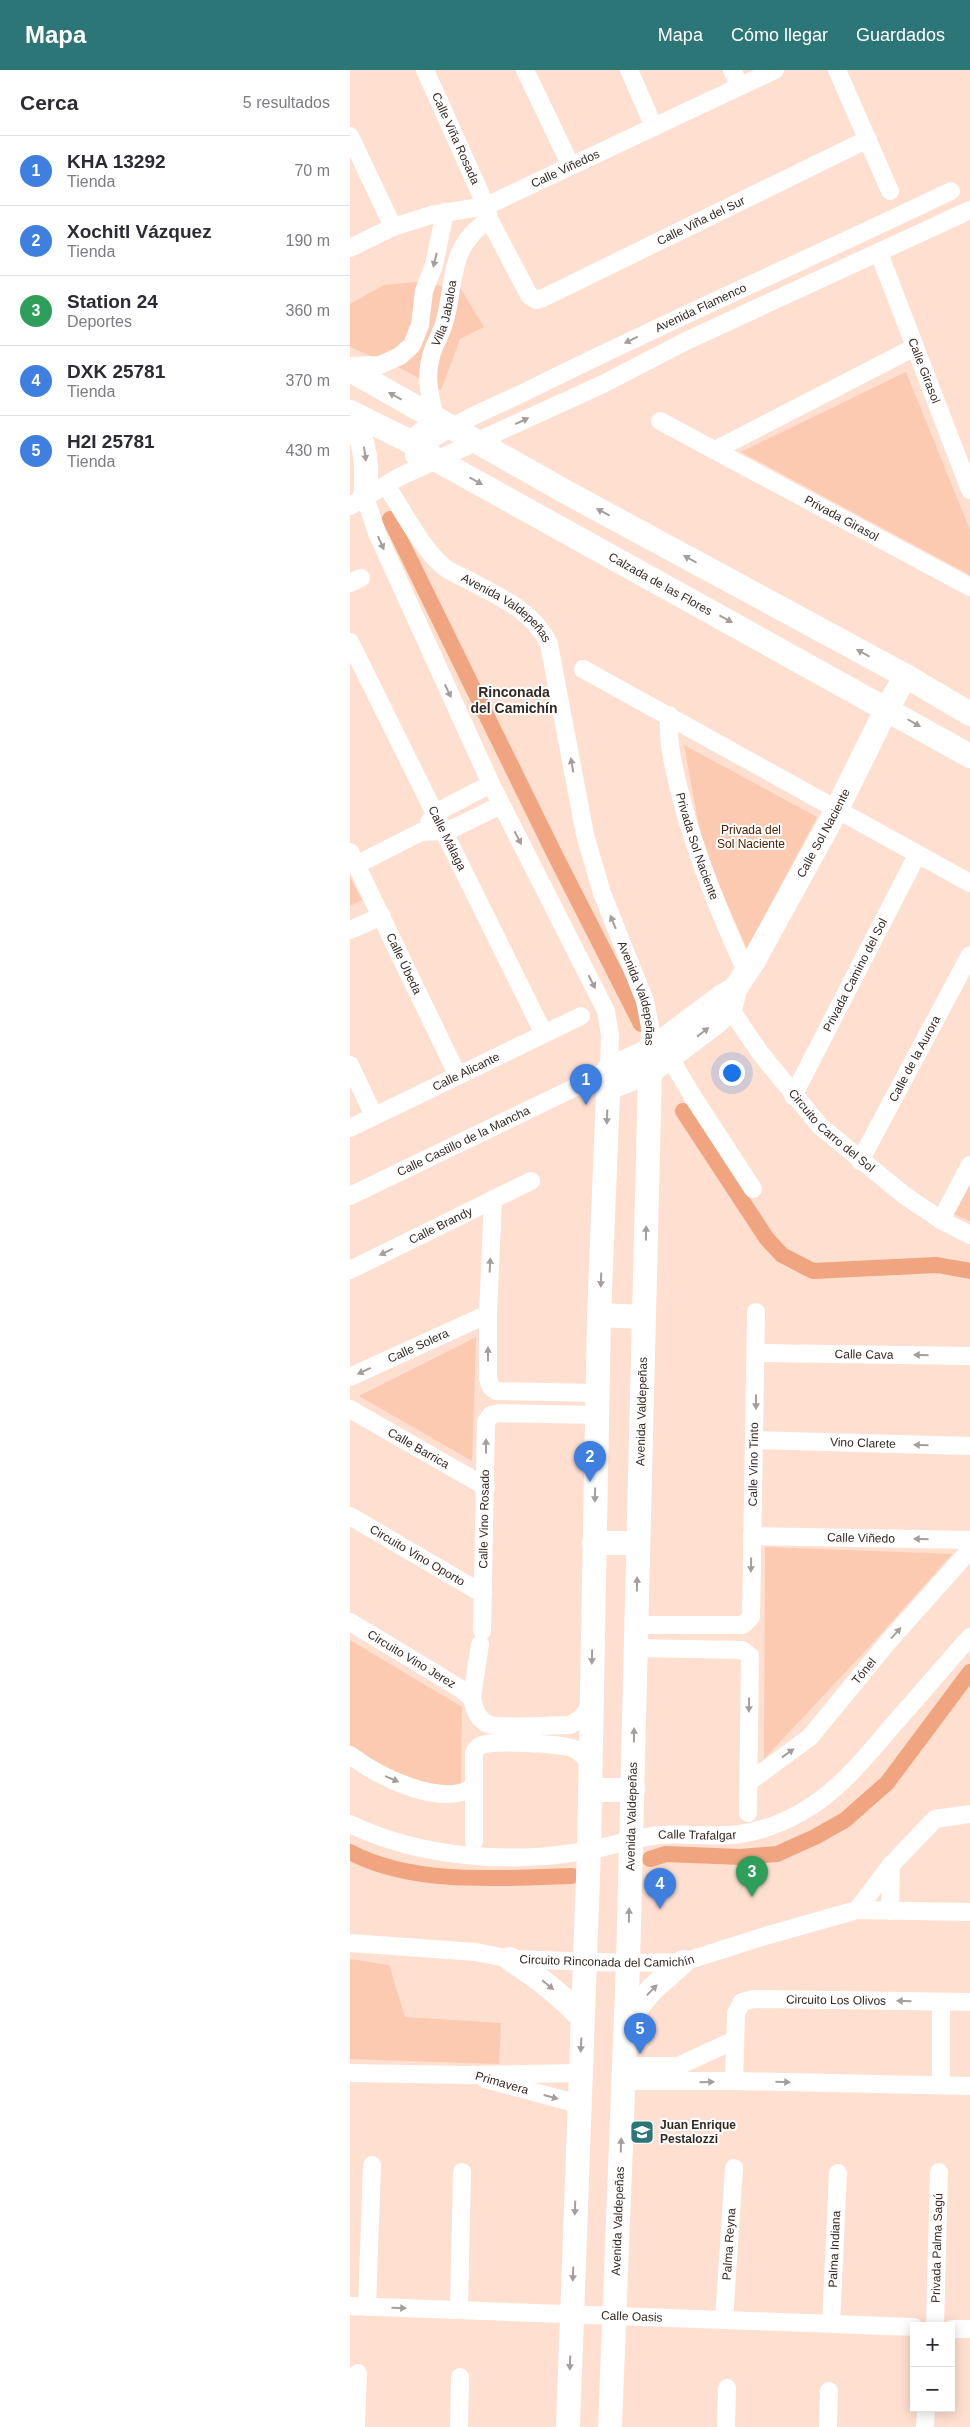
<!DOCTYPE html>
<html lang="es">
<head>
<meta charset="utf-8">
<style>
  :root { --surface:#fff; --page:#f2f2f3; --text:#2b2b33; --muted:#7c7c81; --line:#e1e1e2; --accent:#2c7678 }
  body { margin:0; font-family:Arial,sans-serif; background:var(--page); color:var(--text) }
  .controls { position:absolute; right:15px; bottom:15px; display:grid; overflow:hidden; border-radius:0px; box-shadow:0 2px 12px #0003 }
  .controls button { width:45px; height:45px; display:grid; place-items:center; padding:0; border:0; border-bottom:1px solid var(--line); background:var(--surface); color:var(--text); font:25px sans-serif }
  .you { position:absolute; left:381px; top:1002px; width:18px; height:18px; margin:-12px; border:4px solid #fff; border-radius:50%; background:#1a73e8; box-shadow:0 0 0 8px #1a73e833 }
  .badge { display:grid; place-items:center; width:32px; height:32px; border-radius:50%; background:var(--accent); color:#fff; font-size:16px; font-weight:700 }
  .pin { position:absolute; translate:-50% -41px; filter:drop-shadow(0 1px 2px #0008) }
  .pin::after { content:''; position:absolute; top:26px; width:18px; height:15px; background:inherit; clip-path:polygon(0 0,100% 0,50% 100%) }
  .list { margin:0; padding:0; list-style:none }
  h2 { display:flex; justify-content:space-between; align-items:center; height:65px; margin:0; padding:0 20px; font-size:21px }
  h2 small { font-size:16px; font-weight:400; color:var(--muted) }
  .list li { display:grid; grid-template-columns:32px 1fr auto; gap:15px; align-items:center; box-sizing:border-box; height:70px; padding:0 20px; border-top:1px solid var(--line) }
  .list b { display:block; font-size:19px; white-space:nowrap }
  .list p { margin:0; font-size:16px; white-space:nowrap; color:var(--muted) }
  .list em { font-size:16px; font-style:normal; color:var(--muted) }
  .map { position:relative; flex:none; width:620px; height:2357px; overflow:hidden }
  header { display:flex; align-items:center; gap:30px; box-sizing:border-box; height:70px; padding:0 25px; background:var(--accent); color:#fff }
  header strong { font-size:24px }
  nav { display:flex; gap:28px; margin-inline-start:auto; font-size:18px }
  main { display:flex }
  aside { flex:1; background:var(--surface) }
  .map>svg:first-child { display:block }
</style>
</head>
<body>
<header>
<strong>Mapa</strong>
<nav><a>Mapa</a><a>Cómo llegar</a><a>Guardados</a></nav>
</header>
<main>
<aside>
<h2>Cerca<small>5 resultados</small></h2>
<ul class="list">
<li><span class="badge" style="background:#3f7fe0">1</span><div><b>KHA 13292</b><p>Tienda</p></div><em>70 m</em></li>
<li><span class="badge" style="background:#3f7fe0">2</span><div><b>Xochitl Vázquez</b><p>Tienda</p></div><em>190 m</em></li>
<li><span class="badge" style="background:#2e9e5b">3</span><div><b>Station 24</b><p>Deportes</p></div><em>360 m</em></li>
<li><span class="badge" style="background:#3f7fe0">4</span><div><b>DXK 25781</b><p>Tienda</p></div><em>370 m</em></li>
<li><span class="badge" style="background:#3f7fe0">5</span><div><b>H2I 25781</b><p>Tienda</p></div><em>430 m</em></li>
</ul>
</aside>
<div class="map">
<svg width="620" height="2357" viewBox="0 0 620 2357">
  <rect width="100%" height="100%" fill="#ffdfd0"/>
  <path fill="#fcc9b1" d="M65,212L111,219L134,257L110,269L91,320L50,298L0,277V234L34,215Z
    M556,302L620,460V505L391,382Z
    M334,675L467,747L397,879L353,779Z
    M0,807L12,830L0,836Z
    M620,1102V1151L599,1142Z
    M126,1267L122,1391L9,1326Z
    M415,1477L602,1484L529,1566L414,1689Z
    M0,1570L112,1637L111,1716C72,1723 32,1695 0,1677Z
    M0,1889L39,1895L55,1947L151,1953L149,1994L0,1989Z"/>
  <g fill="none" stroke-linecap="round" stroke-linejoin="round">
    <path stroke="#f0a580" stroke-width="16" d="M40,449L207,789L291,954
      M333,1041L417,1169L432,1185L463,1201L587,1195L620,1201
      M0,1782C63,1816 153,1808 222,1806
      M300,1789L316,1784L390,1787L427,1784L465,1767L495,1750L537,1713L620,1602"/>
    <g stroke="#fff" stroke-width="18">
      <path id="s1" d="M75,0L136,136L139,149L179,225L186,230L193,228L518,69"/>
      <path d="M175,0L221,96"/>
      <path d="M279,0L304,57"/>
      <path d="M382,0L390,16"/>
      <path d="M487,0L540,121"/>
      <path d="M0,66L43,157"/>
      <path id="s2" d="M0,178L43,157L81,145L136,136L425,0"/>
      <path id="s3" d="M529,183L620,420"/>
      <path d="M0,296L30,295L50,286L62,275L70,255L74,221L84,195L95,142"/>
      <path id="s4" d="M310,351L620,517"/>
      <path id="s5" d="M59,371L86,349C78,323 74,300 85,275C90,265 94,257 96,246C106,204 99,178 139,149"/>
      <path d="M365,380L565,277"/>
      <path id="s6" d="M64,386C79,363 148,335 175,322C315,252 459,189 601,121"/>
      <path id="s7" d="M36,415C51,438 72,479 93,496C99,502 109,505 116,509C148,526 183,540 199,574L235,765L252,823L295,931L300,957L299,981"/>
      <path d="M0,436L49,407L253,314L336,271L620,140"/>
      <path d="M0,513L11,508"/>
      <path id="s8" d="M0,572L194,964"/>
      <path d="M233,599L620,813"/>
      <path id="s9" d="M319,645C317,675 325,703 332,731C348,791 371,847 397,903"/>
      <path d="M79,752L85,743L141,714"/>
      <path id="s10" d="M0,782L108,1006"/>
      <path d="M6,795L71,762L94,761L106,757L151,735"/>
      <path d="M0,860L32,846"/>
      <path id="s11" d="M374,930L411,984L470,1056L554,1125L591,1150L620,1165"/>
      <path d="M318,976L320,988L343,1027L403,1119"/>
      <path d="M0,995L24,1046"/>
      <path id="s12" d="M443,1026L567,785"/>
      <path id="s13" d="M0,1058L231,946"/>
      <path id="s14" d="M510,1091L620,885"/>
      <path id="s15" d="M0,1126L228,1016L259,999L260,965L256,941L141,714L27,463L15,427"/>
      <path d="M143,1129L138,1244V1309L141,1317L146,1321L247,1323"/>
      <path d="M591,1150L620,1095"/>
      <path id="s16" d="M0,1200L181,1111"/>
      <path id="s17" d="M406,1283L620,1286"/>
      <path id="s18" d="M0,1307L138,1244"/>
      <path id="s19" d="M0,1339L136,1417"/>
      <path id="s20" d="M405,1370L620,1376"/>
      <path id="s21" d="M0,1446L133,1524"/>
      <path id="s22" d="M402,1466L620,1470"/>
      <path id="s23" d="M0,1552L111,1619L122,1628"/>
      <path id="s24" d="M286,1555H393L401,1547L406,1242"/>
      <path id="s25" d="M132,1561L136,1352L141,1345L149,1343L247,1345"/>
      <path d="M130,1574L122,1628C124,1638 127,1649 138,1654C150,1659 204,1655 220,1655L230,1649L241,1636"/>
      <path d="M286,1578L392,1580L400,1586L398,1743"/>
      <path d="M0,1685C29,1707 89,1737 123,1718"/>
      <path id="s26" d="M399,1712L460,1667L538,1572L620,1480"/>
      <path id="s27" d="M0,1754C71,1788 163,1795 240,1780C264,1776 287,1767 310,1765C337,1763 364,1768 390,1764C411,1761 432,1753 450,1743C488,1722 516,1687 543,1655C569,1626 594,1596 620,1567"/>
      <path d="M124,1771V1683C126,1679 127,1677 132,1675C144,1670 209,1674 222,1678C229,1680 235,1688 241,1693"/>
      <path d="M541,1795L585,1749L620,1744"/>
      <path d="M507,1840L541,1795L540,1841"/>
      <path id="s28" d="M0,1873L126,1882L160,1889L278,1893L333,1892L415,1866L507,1840L620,1842"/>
      <path d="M274,1996H328L385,1970"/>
      <path d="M0,2003L120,2005L230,2003"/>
      <path d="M135,2009L229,2034"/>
      <path d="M273,2011H384L620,2016"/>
      <path id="s29" d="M384,2011L386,1943L392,1932L404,1929L620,1932"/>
      <path d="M591,2015V1932"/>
      <path id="s30" d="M0,2236L564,2257"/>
      <path d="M17,2237L22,2095"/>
      <path d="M109,2240L112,2102"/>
      <path id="s31" d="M374,2250L384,2098"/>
      <path id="s32" d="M481,2254L488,2103"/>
      <path id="s33" d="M585,2256L589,2102"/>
      <path d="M601,2259H620"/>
      <path d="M6,2357L8,2303"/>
      <path d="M109,2357L110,2307"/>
      <path d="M376,2357L377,2318"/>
      <path d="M478,2357L479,2321"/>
      <path d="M575,2357L576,2338"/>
    </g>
    <g stroke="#fff" stroke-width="24">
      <path d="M0,300L214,421L556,606L620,644"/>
      <path id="s34" d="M0,342L59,371L87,390L620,686"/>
      <path d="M0,344C16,371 18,396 15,427"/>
      <path d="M258,1018L300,1002L365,953L380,940L385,919"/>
      <path d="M249,1245L294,1247"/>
      <path d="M244,1473H288"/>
      <path d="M240,1720H283"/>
      <path d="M160,1889C187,1906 210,1924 232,1947"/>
      <path d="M276,1951L302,1919L333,1892"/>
      <path id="s35" d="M218,2357L239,1780L249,1245L259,999L299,981L371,927L385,919L403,892L487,739L537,638L556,606"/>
      <path id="s36" d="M260,2357L278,1893L300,1002L299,981"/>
    </g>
  </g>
  <defs><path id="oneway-solid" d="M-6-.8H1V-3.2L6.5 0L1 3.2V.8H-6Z" transform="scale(1.25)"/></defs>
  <g fill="#a49e9c">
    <use href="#oneway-solid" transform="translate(85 190) rotate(104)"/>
    <use href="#oneway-solid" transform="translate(281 270) rotate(154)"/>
    <use href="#oneway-solid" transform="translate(45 326) rotate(-151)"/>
    <use href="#oneway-solid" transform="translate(172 351) rotate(-25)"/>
    <use href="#oneway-solid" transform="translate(15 384) rotate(82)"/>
    <use href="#oneway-solid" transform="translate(126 411) rotate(29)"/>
    <use href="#oneway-solid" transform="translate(253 442) rotate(-152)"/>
    <use href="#oneway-solid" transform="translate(31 473) rotate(66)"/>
    <use href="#oneway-solid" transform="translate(340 489) rotate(-151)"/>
    <use href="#oneway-solid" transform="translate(376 549) rotate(29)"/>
    <use href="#oneway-solid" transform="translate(513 583) rotate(-151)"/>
    <use href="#oneway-solid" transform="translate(98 621) rotate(65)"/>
    <use href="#oneway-solid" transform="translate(564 653) rotate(30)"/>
    <use href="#oneway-solid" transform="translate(222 695) rotate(-100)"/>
    <use href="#oneway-solid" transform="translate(168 768) rotate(63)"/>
    <use href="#oneway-solid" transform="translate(263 852) rotate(-112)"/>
    <use href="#oneway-solid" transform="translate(242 912) rotate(63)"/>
    <use href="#oneway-solid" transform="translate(353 962) rotate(-38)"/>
    <use href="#oneway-solid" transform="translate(257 1047) rotate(92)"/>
    <use href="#oneway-solid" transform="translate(296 1163) rotate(-89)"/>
    <use href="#oneway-solid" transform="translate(36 1182) rotate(154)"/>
    <use href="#oneway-solid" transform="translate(140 1195) rotate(-87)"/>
    <use href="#oneway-solid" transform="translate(251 1210) rotate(92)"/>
    <use href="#oneway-solid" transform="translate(138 1284) rotate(-90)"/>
    <use href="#oneway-solid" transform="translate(571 1285) rotate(-179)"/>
    <use href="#oneway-solid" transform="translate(14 1301) rotate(155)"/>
    <use href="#oneway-solid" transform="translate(406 1332) rotate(90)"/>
    <use href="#oneway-solid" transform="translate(571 1375) rotate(-178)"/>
    <use href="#oneway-solid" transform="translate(136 1376) rotate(-90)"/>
    <use href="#oneway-solid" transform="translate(245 1425) rotate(91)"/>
    <use href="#oneway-solid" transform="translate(571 1469) rotate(-179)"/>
    <use href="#oneway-solid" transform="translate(401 1495) rotate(91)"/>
    <use href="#oneway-solid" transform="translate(287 1514) rotate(-89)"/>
    <use href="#oneway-solid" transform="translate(546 1563) rotate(-48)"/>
    <use href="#oneway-solid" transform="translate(242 1587) rotate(91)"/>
    <use href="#oneway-solid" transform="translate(399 1635) rotate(91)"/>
    <use href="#oneway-solid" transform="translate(284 1665) rotate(-89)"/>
    <use href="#oneway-solid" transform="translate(438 1683) rotate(-36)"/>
    <use href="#oneway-solid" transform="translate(42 1709) rotate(23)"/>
    <use href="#oneway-solid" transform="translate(279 1845) rotate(-89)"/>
    <use href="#oneway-solid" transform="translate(198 1915) rotate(39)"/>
    <use href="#oneway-solid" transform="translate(302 1920) rotate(-46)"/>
    <use href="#oneway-solid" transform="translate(554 1931) rotate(-179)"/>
    <use href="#oneway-solid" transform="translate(231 1975) rotate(93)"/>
    <use href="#oneway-solid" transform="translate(357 2012) rotate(-2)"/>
    <use href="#oneway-solid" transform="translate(433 2012) rotate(1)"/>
    <use href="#oneway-solid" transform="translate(201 2027) rotate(15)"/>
    <use href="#oneway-solid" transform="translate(271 2075) rotate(-88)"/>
    <use href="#oneway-solid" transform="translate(225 2138) rotate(92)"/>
    <use href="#oneway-solid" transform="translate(223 2204) rotate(92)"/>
    <use href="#oneway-solid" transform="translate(49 2238) rotate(2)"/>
    <use href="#oneway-solid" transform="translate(220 2293) rotate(92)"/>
  </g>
  <defs>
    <g id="school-square" transform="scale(1.25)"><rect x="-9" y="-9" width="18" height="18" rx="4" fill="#2c7678" stroke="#fff"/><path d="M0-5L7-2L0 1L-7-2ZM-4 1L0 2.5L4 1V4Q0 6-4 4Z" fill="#fff"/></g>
  </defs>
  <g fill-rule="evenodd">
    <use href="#school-square" x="292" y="2062"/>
  </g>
  <g text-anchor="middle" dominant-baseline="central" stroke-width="4" stroke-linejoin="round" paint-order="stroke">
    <g font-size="12" fill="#342822" stroke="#fff">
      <text stroke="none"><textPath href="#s1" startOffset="75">Calle Viña Rosada</textPath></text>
      <text stroke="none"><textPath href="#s2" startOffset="231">Calle Viñedos</textPath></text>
      <text stroke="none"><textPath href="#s1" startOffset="440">Calle Viña del Sur</textPath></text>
      <text stroke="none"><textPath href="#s6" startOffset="324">Avenida Flamenco</textPath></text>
      <text stroke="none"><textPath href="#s5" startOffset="144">Villa Jabaloa</textPath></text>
      <text stroke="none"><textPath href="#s3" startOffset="126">Calle Girasol</textPath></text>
      <text stroke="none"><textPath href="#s4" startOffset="206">Privada Girasol</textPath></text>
      <text stroke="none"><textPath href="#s34" startOffset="355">Calzada de las Flores</textPath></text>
      <text stroke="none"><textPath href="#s7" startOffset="176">Avenida Valdepeñas</textPath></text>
      <text stroke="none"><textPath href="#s35" startOffset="1688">Calle Sol Naciente</textPath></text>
      <text stroke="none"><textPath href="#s8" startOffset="219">Calle Málaga</textPath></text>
      <text stroke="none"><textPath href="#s9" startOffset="135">Privada Sol Naciente</textPath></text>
      <text stroke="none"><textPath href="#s10" startOffset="124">Calle Úbeda</textPath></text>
      <text stroke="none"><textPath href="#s12" startOffset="136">Privada Camino del Sol</textPath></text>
      <text stroke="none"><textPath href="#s7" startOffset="595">Avenida Valdepeñas</textPath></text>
      <text stroke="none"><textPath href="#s14" startOffset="116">Calle de la Aurora</textPath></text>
      <text stroke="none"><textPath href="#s13" startOffset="129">Calle Alicante</textPath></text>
      <text stroke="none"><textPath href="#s11" startOffset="170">Circuito Carro del Sol</textPath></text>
      <text stroke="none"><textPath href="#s15" startOffset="126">Calle Castillo de la Mancha</textPath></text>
      <text stroke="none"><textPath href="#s16" startOffset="101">Calle Brandy</textPath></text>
      <text stroke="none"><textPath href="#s18" startOffset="75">Calle Solera</textPath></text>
      <text stroke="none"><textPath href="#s17" startOffset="108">Calle Cava</textPath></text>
      <text stroke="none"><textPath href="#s36" startOffset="1016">Avenida Valdepeñas</textPath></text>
      <text stroke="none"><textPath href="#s20" startOffset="108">Vino Clarete</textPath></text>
      <text stroke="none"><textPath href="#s19" startOffset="79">Calle Barrica</textPath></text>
      <text stroke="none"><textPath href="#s24" startOffset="271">Calle Vino Tinto</textPath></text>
      <text stroke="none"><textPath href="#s25" startOffset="112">Calle Vino Rosado</textPath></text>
      <text stroke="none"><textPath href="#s22" startOffset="109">Calle Viñedo</textPath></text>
      <text stroke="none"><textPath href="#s21" startOffset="78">Circuito Vino Oporto</textPath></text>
      <text stroke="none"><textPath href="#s23" startOffset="72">Circuito Vino Jerez</textPath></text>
      <text stroke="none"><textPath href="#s26" startOffset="161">Tónel</textPath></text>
      <text stroke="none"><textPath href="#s36" startOffset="611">Avenida Valdepeñas</textPath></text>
      <text stroke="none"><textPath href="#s27" startOffset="354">Calle Trafalgar</textPath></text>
      <text stroke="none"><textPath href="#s28" startOffset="258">Circuito Rinconada del Camichín</textPath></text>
      <text stroke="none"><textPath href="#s29" startOffset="175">Circuito Los Olivos</textPath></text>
      <text transform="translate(152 2013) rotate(16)">Primavera</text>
      <text stroke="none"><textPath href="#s36" startOffset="206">Avenida Valdepeñas</textPath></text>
      <text stroke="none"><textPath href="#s31" startOffset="76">Palma Reyna</textPath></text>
      <text stroke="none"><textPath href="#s32" startOffset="75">Palma Indiana</textPath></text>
      <text stroke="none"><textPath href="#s33" startOffset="78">Privada Palma Sagú</textPath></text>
      <text stroke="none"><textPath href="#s30" startOffset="282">Calle Oasis</textPath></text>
    </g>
    <g font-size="12" fill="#4f2005" stroke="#fff">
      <text x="401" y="760">Privada del<tspan x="401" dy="14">Sol Naciente</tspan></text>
    </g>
    <g font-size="12" font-weight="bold" fill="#342822" stroke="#fff" text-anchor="start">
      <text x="310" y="2055">Juan Enrique<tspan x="310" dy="14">Pestalozzi</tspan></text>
    </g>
    <g font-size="14" font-weight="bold" fill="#342822" stroke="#fff">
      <text x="164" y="622">Rinconada<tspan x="164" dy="16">del Camichín</tspan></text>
    </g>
  </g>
</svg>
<div class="controls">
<button>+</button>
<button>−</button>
</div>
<div class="you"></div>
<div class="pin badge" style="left:236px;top:1035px;background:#3f7fe0">1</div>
<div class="pin badge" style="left:240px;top:1412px;background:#3f7fe0">2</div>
<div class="pin badge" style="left:402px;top:1827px;background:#2e9e5b">3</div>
<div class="pin badge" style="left:310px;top:1839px;background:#3f7fe0">4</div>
<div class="pin badge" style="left:290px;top:1984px;background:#3f7fe0">5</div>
</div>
</main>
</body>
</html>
